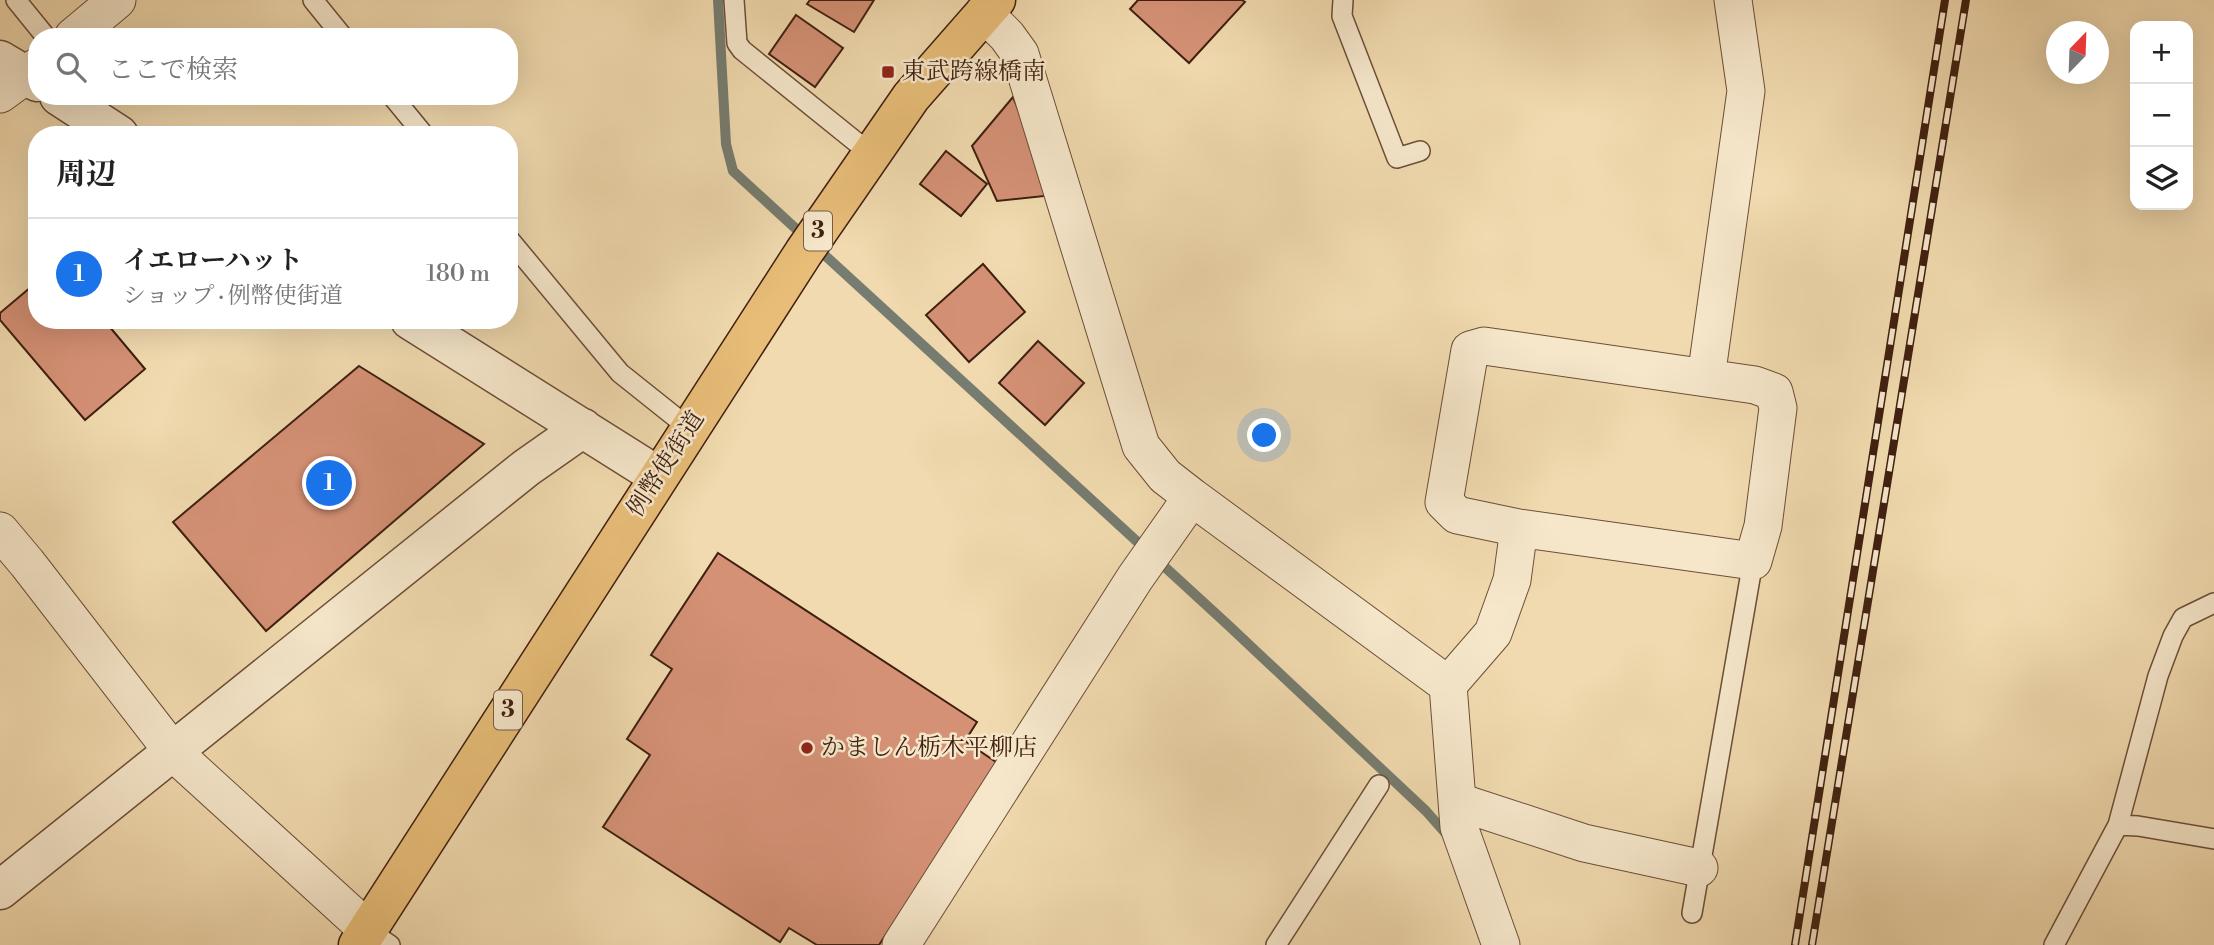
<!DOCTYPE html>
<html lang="ja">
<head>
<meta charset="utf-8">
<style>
  :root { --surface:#fff; --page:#f2f2f2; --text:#222; --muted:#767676; --line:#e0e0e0; --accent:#1a73e8 }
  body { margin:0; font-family:"Libre Bodoni","Noto Serif JP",serif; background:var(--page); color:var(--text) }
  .controls { position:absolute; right:21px; top:21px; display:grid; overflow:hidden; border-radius:14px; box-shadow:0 7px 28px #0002 }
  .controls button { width:63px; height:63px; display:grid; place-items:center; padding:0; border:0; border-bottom:2px solid var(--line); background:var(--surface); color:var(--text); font:35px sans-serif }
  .compass { position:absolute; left:2046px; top:21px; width:63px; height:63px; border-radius:50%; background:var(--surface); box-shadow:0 7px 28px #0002; rotate:23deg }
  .you { position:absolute; left:1265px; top:436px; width:24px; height:24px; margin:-18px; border:5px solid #fff; border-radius:50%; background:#1a73e8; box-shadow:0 0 0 10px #1a73e833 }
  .badge { display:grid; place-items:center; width:46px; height:46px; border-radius:50%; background:var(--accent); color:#fff; font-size:23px; font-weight:700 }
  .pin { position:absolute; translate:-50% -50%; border:4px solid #fff; box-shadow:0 2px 7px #0006 }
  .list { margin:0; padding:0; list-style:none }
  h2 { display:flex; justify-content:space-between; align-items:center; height:91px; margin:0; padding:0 28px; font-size:30px }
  h2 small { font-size:23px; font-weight:400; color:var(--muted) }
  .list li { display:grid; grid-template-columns:46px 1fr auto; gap:21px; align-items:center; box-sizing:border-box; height:112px; padding:0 28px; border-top:2px solid var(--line) }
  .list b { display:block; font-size:26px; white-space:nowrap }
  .list p { margin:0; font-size:23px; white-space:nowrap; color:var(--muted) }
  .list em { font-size:23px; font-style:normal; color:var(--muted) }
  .icon { flex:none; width:38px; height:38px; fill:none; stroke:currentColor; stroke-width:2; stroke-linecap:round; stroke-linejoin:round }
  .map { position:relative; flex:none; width:2214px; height:945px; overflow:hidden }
  .search { position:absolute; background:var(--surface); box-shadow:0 7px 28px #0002; left:28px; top:28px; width:490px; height:77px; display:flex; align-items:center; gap:18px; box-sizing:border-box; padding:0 24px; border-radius:28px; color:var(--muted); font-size:26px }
  .panel { position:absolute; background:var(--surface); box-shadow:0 7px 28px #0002; left:28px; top:126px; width:490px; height:203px; border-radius:28px }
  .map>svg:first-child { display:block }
</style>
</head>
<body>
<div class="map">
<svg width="2214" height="945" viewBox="0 0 2214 945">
  <rect width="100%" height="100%" fill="#f1daaf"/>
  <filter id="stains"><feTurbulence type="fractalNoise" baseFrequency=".00286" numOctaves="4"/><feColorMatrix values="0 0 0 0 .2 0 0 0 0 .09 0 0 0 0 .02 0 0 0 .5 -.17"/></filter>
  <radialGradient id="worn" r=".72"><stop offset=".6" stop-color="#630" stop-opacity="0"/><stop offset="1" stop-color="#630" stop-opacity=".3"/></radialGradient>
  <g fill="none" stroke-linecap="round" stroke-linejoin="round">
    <path stroke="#767c70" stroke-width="10" d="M718,0L726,144L733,171L1227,624L1426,811L1448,836"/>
  </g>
  <path fill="#d59176" stroke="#3f1f0f" stroke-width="2" d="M810,0H874L854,32L807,4Z
    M1138,0H1242L1245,2L1189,63L1130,9Z
    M796,15L843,48L815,87L769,54Z
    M1013,97L1054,195L997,201L972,146Z
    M946,151L987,184L961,216L920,184Z
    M983,264L1025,312L969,362L926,315Z
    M37,282V320H104L145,369L85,420L0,320V313Z
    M1038,341L1084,383L1045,425L999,383Z
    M359,366L484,444L266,631L173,522Z
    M718,553L977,722L965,741L999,764L879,945H817L789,928L780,942L603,827L650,755L627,739L672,669L651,655Z"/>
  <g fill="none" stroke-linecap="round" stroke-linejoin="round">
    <g stroke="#6c4e37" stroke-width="22">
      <path id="service" d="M16,0L46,37
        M313,0L343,37
        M734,0L737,43L742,50L871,154
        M1343,0L1342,16L1397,158L1420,151
        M392,96L424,135
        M509,239L620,373L689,428
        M2118,825L2158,676L2173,636L2183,618L2214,603
        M1692,913L1753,561
        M368,930L390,945
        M1276,945L1379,785
        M2054,945L2118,825L2138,826L2214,839"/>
    </g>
    <g stroke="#6c4e37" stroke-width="39">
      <path id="minor" d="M73,37L117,0
        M0,94L37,67
        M1484,346L1755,385L1774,392L1778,408L1763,526L1753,561L1519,528L1457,515L1444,502L1470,350Z
        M1706,378L1746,91L1733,0
        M1192,497L1448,685
        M0,531L27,563L174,753L368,930
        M1459,802L1584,843L1699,868
        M901,945L1135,578L1192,497L1165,476L1141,446L1020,54L1007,36L984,13
        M1501,945L1459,827L1448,685L1493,633L1512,580L1519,528"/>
    </g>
    <g stroke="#6c4e37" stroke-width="41">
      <path id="tertiary" d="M0,60L37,82
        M59,96L119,135
        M410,320L658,476
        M0,890L526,468L583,428"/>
    </g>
    <g stroke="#3f1f0f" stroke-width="41">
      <path id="primary" d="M358,945L804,252L911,97L996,0"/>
    </g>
    <use href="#service" stroke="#f6e7cb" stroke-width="19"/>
    <use href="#minor" stroke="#f6e7cb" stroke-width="37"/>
    <use href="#tertiary" stroke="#f6e7cb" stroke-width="38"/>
    <use href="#primary" stroke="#e8bd78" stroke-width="38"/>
    <g stroke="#3f1f0f" stroke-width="8">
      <path id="rail" d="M1795,945L1945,0
        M1812,945L1966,0"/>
    </g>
    <use href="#rail" stroke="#f6e7cb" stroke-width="5" stroke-dasharray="16" stroke-linecap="butt"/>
  </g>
  <g fill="#8f2418" stroke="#f6e7cb" stroke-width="2.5">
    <rect x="881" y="65" width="14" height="14" rx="3.5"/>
    <circle cx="807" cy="748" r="7"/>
  </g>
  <g text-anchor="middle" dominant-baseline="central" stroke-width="5" stroke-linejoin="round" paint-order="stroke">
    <g fill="#f6e7cb" stroke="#765b47" stroke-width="2">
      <rect x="804" y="211.5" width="28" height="39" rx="5"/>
      <rect x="494" y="690.5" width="28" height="39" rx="5"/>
    </g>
    <g font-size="23" font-weight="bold" fill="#3f1f0f">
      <text x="818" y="231">3</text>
      <text x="508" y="710">3</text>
    </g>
    <g font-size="24" fill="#3f1f0f" stroke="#f6e7cb" text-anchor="start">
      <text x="902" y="72">東武跨線橋南</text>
      <text x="821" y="748">かましん栃木平柳店</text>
    </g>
    <g font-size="24" fill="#3f1f0f" stroke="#f6e7cb">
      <text transform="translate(666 464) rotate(-57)">例幣使街道</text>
    </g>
  </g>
  <rect width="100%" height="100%" filter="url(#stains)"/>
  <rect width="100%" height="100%" fill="url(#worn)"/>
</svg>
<div class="controls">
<button>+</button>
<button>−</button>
<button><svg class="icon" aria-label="layers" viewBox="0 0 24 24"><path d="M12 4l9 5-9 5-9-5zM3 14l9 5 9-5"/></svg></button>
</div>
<svg class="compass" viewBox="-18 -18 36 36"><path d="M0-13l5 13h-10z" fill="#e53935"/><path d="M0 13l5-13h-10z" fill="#767676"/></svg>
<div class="you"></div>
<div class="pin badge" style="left:329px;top:483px">1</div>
<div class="search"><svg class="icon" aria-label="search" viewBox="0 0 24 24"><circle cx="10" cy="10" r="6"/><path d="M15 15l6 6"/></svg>ここで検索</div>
<section class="panel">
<h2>周辺<small></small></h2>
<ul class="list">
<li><span class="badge">1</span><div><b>イエローハット</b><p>ショップ · 例幣使街道</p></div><em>180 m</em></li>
</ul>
</section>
</div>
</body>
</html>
